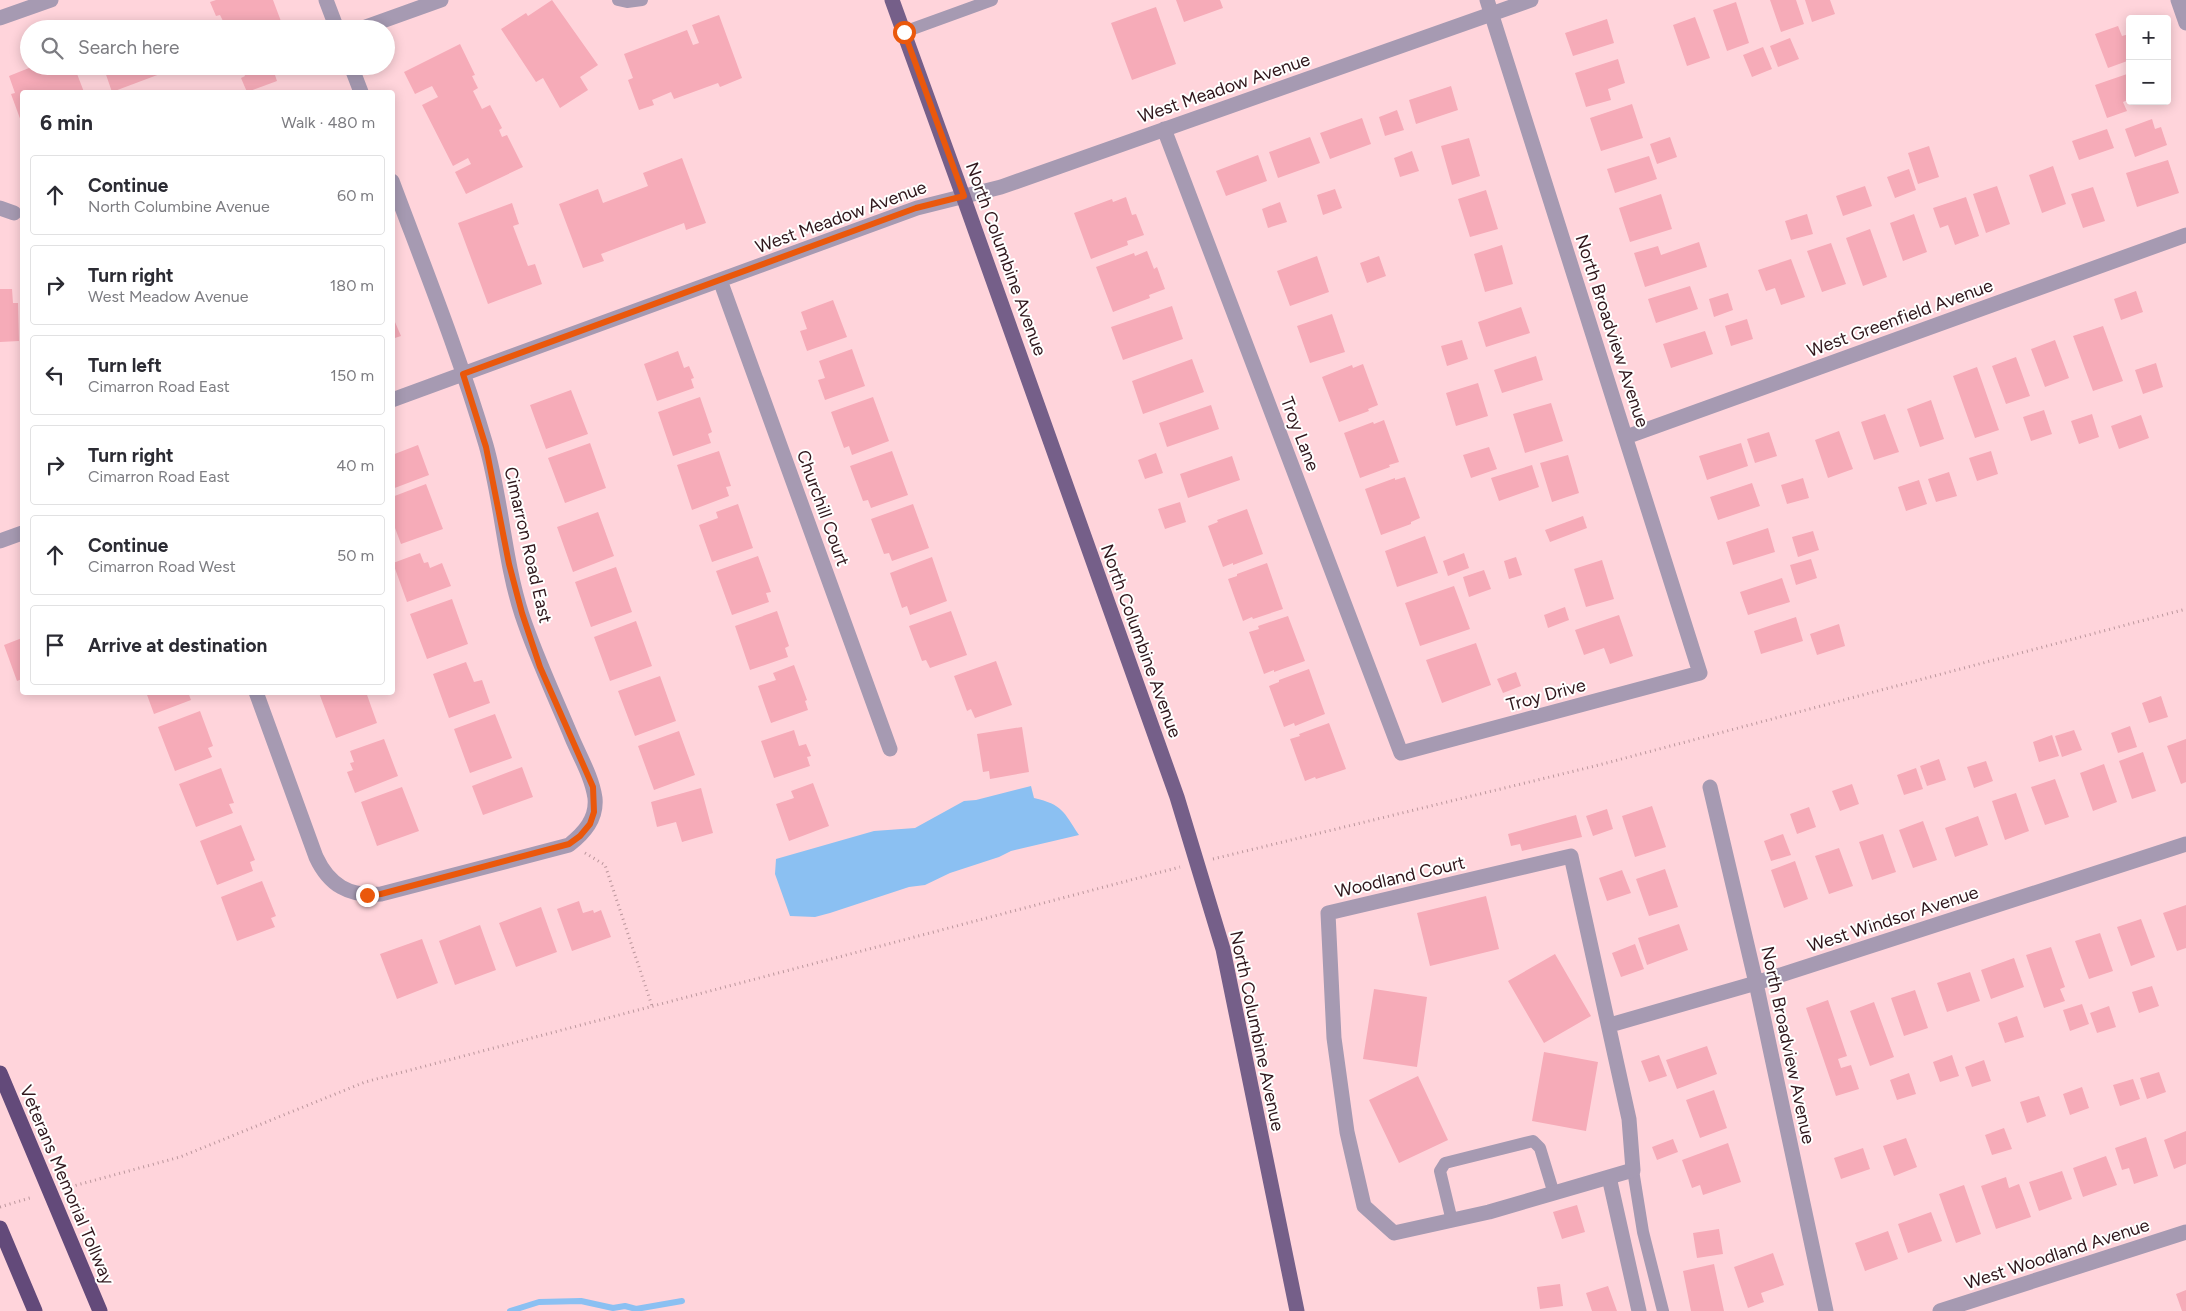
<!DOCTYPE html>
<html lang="en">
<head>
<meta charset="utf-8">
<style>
  :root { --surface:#fff; --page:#f2f2f3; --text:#2b2b33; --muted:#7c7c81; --line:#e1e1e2 }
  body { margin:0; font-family:Figtree,sans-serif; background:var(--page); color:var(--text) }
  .controls { position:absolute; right:15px; top:15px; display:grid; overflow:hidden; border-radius:5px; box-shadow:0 2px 12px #0003 }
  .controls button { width:45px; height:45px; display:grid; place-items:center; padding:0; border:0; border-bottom:1px solid var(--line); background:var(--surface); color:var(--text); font:25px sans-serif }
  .stop { position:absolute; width:15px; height:15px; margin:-11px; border:4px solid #ea580c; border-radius:50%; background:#fff }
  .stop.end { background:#ea580c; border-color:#fff; box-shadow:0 1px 5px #0008 }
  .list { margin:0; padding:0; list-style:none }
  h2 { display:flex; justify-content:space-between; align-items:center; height:65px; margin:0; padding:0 20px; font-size:21px }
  h2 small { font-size:16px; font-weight:400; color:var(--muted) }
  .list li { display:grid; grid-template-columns:32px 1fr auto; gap:15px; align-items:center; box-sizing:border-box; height:80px; margin:0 10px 10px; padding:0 10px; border:1px solid var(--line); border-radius:5px }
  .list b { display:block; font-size:19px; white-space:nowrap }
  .list p { margin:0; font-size:16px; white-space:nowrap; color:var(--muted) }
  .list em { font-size:16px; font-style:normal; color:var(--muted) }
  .icon { flex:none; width:28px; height:28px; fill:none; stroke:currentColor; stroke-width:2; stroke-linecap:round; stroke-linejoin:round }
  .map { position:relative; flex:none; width:2186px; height:1311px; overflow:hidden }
  .search { position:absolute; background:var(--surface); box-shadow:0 2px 12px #0003; left:20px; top:20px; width:375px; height:55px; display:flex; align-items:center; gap:12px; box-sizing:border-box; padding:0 18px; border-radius:28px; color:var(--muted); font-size:19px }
  .panel { position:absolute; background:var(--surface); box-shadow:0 2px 12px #0003; left:20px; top:90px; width:375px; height:605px; border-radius:5px }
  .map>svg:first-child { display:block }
</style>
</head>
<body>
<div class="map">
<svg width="2186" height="1311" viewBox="0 0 2186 1311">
  <rect width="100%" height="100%" fill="#ffd4db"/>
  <path fill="#8bc0f2" d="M1031,786L1034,798C1063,805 1063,811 1079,835L1011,851L999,857L950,873L925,885L909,887L830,913L815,917L790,916L775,874L776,859L874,831L915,828L964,801L976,800Z"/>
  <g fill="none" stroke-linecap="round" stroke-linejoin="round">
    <path stroke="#8bc0f2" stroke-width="6" d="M510,1311L539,1302L581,1301L613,1308L625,1306L636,1309L682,1301"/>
  </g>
  <path fill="#f6abb8" d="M216,0H273L282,24L270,29H221L220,25L224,23L220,15L216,16L210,2Z
    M552,0L598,65L580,77L588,90L560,108L543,78L536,82L501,29L526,13L528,16Z
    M1176,0H1220L1223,8L1184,22Z
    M1770,0H1796L1804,24L1781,32Z
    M1805,0H1830L1835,14L1812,22Z
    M1736,2L1749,43L1727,51L1713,10Z
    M1156,7L1176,64L1132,80L1111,23Z
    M719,15L742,78L720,87L718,83L674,99L671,92L652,100L654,105L639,110L628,80L633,78L624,54L687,30L693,45L699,43L692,25Z
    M1695,17L1710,58L1687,66L1673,25Z
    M1607,19L1614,43L1573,56L1565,33Z
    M155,21L158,29H136Z
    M2118,26L2122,36L2129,34L2130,37V48L2127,49L2130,60L2108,68L2095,34Z
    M1790,38L1799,59L1778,67L1770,46Z
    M460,44L475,75L472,76L478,88L473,91L482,109L490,105L502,128L499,130L502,137L507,135L523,167L466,194L455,172L471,164L468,158L453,166L422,105L438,97L432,86L415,94L404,72Z
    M1763,47L1772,69L1752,77L1743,55Z
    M1618,59L1625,83L1608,89L1611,100L1586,107L1575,73Z
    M34,66H74L84,92H22V124L11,94L15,93L9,76Z
    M103,66H176V68L112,92Z
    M241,66H297L275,75L277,81L247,92L241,78L245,76Z
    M2130,73V99L2123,102L2127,111L2107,118L2095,85Z
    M1451,86L1458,110L1416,124L1409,100Z
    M1632,104L1643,138L1601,151L1590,118Z
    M1397,110L1404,130L1385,136L1379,117Z
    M1362,118L1371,144L1330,159L1320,133Z
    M2152,119L2155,129L2161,127L2167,145L2135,157L2125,129Z
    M2107,129L2114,148L2079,160L2072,141Z
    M1310,137L1320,163L1278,178L1269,152Z
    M1670,137L1677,157L1657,164L1650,144Z
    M1469,138L1480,176L1452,185L1441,146Z
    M1929,146L1939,177L1918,184L1908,153Z
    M1412,151L1419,171L1400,177L1394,158Z
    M1258,155L1267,181L1226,196L1216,171Z
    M1649,156L1657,179L1615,193L1607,169Z
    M682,158L706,223L686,230L684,223L601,254L604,261L583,268L559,204L598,189L603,203L648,186L643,173Z
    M2168,160L2179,193L2137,207L2126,173Z
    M2053,166L2066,204L2042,213L2029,175Z
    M1909,169L1916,190L1895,198L1887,177Z
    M1865,186L1872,206L1843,216L1836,196Z
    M1997,186L2010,224L1986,233L1973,194Z
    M2093,187L2105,221L2083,228L2071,194Z
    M1335,189L1342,208L1323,215L1317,195Z
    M1486,190L1498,229L1470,237L1458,199Z
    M1661,194L1672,229L1630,242L1619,208Z
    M1126,197L1132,215L1136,214L1144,235L1127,241L1128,245L1091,259L1074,213L1112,199L1113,202Z
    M1966,197L1979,236L1955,245L1948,225L1940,228L1933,208Z
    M1280,202L1287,222L1268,228L1262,209Z
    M512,203L519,224L513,226L528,266L535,264L542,284L488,304L458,223Z
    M1807,214L1813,234L1791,240L1785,221Z
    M1914,214L1927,252L1903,261L1890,223Z
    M1870,229L1887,277L1863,286L1846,238Z
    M1699,242L1707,267L1645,287L1634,253L1658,246L1661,255Z
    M1831,243L1846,284L1822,292L1807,251Z
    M1502,245L1513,284L1485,292L1474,254Z
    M1147,251L1154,269L1157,267L1165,289L1149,295L1150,298L1113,312L1096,267L1134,253L1135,256Z
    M1317,256L1329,292L1290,306L1277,271Z
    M1379,256L1386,276L1367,283L1360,263Z
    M1791,259L1805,297L1781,305L1775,288L1766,291L1758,270Z
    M1690,286L1698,309L1656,323L1648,299Z
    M0,289H12L13,303H18L19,341L0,342Z
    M2136,291L2143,312L2121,320L2114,299Z
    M1728,293L1733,310L1714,317L1709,299Z
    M833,300L847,337L807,351L800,331L807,329L801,312Z
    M1172,306L1183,339L1123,360L1111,327Z
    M1521,307L1530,333L1486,347L1478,322Z
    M1332,314L1345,352L1310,363L1297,326Z
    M392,315L401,336L392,339Z
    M1747,319L1753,339L1731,346L1725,326Z
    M2103,326L2123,381L2093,391L2073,336Z
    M1705,331L1713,354L1671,368L1663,344Z
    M1462,340L1468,359L1447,366L1441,346Z
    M2055,340L2069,378L2045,387L2031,349Z
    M852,349L865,386L825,400L818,380L825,378L819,361Z
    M678,351L684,368L689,366L694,378L691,379L694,388L657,401L644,364Z
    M1536,356L1543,380L1502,393L1494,370Z
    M2016,357L2030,396L2006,404L1992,366Z
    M1192,359L1204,392L1143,414L1132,381Z
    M2156,363L2163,387L2143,394L2135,370Z
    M1363,364L1378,405L1368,409L1369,411L1339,422L1322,377L1352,365L1353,368Z
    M1977,367L1999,430L1975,438L1953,376Z
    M1478,383L1488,416L1456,426L1446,393Z
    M571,390L588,434L546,449L530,405Z
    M700,397L712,432L708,434L711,443L673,456L658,412Z
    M873,397L889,441L852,455L849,446L844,448L831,412Z
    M1931,400L1944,439L1920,447L1907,409Z
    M1551,403L1563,441L1525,453L1513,414Z
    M1211,405L1219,429L1167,447L1159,423Z
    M2044,410L2052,434L2031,441L2023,417Z
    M1885,414L1899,452L1874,460L1861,422Z
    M2092,414L2099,437L2079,444L2071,421Z
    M2141,415L2149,438L2119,449L2111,426Z
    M1384,420L1399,462L1389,465L1390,467L1360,478L1344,433L1373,422L1374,424Z
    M1839,431L1853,469L1828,478L1815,440Z
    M1769,432L1777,456L1755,463L1747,439Z
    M590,443L606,488L565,503L548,458Z
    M1741,443L1748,466L1707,480L1699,456Z
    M418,445L429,475L392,489V455Z
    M1489,447L1497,469L1471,478L1463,455Z
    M719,451L731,486L726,487L729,496L692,510L677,465Z
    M892,451L908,495L871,508L868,500L863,501L850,466Z
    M1991,451L1998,474L1977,481L1969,458Z
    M1156,453L1163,473L1145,479L1138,460Z
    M1568,455L1579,493L1552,502L1540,463Z
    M1232,456L1240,480L1188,498L1180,474Z
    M1532,465L1539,487L1499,501L1491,478Z
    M1949,472L1957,496L1936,502L1928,479Z
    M1405,477L1420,518L1411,522V524L1381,535L1365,489L1395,478V480Z
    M1803,478L1809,498L1787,504L1781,485Z
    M1919,480L1927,504L1906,511L1898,487Z
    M1752,483L1760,506L1718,520L1710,497Z
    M426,484L443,529L401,544L392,520V497Z
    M1180,502L1186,522L1165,529L1158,509Z
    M738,504L753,548L712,562L699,525L718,518L716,512Z
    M913,504L929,548L892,561L889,553L884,554L871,519Z
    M1247,509L1263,554L1233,565V563L1223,567L1208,526L1218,522L1217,520Z
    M598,512L614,556L573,572L557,527Z
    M1583,516L1587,528L1550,542L1545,530Z
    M1768,528L1775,552L1733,565L1726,542Z
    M1813,531L1819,550L1798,557L1792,537Z
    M1425,536L1438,573L1397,587L1385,551Z
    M420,553L424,563L428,562L430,568L442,563L451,586L407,602L393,563Z
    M1464,553L1469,568L1448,576L1443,561Z
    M758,556L771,592L766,593L769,602L732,615L716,571Z
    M932,557L947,601L910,615L907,606L902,608L890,573Z
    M1516,557L1522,575L1509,579L1504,561Z
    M1811,559L1817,578L1796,585L1790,565Z
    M1602,560L1614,599L1586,607L1574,569Z
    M1267,563L1283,609L1253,619L1252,617L1243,621L1228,579L1237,576V574Z
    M616,567L632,612L591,627L575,582Z
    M1484,570L1491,589L1469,597L1463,577Z
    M1782,578L1790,602L1748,615L1740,592Z
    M1454,586L1470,629L1420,646L1405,603Z
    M452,599L468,644L427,659L410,614Z
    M1565,607L1569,620L1548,628L1544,615Z
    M777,611L789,646L785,648L788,657L750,670L735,626Z
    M951,611L967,655L930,668L926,660L922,661L909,626Z
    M1619,615L1633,656L1610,664L1604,648L1584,655L1575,630Z
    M1288,616L1305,661L1274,672V670L1264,674L1249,632L1259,629L1258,626Z
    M1796,617L1803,641L1761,654L1754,631Z
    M636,621L652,666L610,681L594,637Z
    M1839,624L1845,646L1817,655L1810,634Z
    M22,638V679L17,681L4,645Z
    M1476,643L1491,685L1442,703L1426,660Z
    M996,661L1012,705L975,718L971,709L967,711L954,676Z
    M466,662L474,682L482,680L490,703L449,718L433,674Z
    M794,665L807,700L805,701L808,710L771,723L758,686L776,680L773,673Z
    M1309,669L1325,714L1295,726L1294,723L1284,727L1269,686L1279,682V680Z
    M1516,672L1521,686L1503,693L1497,679Z
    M660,676L676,721L635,736L618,691Z
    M146,692H188L191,700L154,714Z
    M322,692H366L377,723L336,738L319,693Z
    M2161,696L2168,717L2149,723L2142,703Z
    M200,711L213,746L208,748L212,757L175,771L158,727Z
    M495,714L512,758L470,773L454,729Z
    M1329,723L1346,769L1316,779L1315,777L1305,781L1290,739L1300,736L1299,734Z
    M2130,726L2137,747L2118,753L2111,733Z
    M1022,727L1029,772L990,779L989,771L983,772L977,734Z
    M794,730L799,746L806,744L811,756L807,757L810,766L774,778L761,741Z
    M2074,730L2082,750L2062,757L2055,736Z
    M679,731L695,775L654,790L638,746Z
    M2052,735L2059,756L2039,762L2033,742Z
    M384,739L398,776L355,793L347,772L353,770L350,763L354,762L350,751Z
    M2186,739V782L2181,784L2167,746Z
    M2143,752L2156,791L2132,799L2119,761Z
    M1939,759L1946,780L1927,786L1920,766Z
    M1986,761L1993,781L1974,788L1967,767Z
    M2104,764L2117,802L2093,811L2080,773Z
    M522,767L533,797L483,815L472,786Z
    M221,768L234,803L229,804L233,813L196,827L179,784Z
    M1916,768L1923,789L1904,795L1897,775Z
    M2055,779L2069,817L2045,825L2031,787Z
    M813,783L829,826L789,841L776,804L794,798L791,791Z
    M1852,784L1859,804L1840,811L1832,791Z
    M402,787L419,831L377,846L361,802Z
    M701,788L713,833L682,842L676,822L657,827L651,802Z
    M2016,793L2029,831L2005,840L1992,801Z
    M1652,806L1666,847L1635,857L1622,816Z
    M1809,807L1816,827L1797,834L1790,814Z
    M1607,809L1613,829L1593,836L1586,816Z
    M1576,815L1582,837L1522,851L1520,844L1511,846L1508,834Z
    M1978,816L1988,845L1955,857L1945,828Z
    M1923,821L1937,860L1913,868L1899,830Z
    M241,825L255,860L250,862L253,871L217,885L200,841Z
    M1783,834L1791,855L1771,861L1764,841Z
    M1883,834L1896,872L1872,880L1859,842Z
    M1839,848L1853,886L1829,894L1815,856Z
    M1795,861L1808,899L1784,908L1771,870Z
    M1665,869L1678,907L1649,916L1636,879Z
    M1622,870L1631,893L1607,901L1599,878Z
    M262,881L276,916L271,918L275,927L237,941L221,897Z
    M1486,896L1499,949L1430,966L1417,913Z
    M579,901L583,913L593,910L594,913L601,910L611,937L572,951L557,909Z
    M2186,905V948L2177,951L2163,913Z
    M541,907L557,952L516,967L499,923Z
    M2141,919L2155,957L2131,966L2117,927Z
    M1679,924L1688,950L1647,965L1638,938Z
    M480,925L496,970L455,985L439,941Z
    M2100,933L2113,971L2089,979L2075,941Z
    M422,939L438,983L397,999L380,954Z
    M1635,944L1644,969L1621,977L1612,953Z
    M2051,947L2065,987L2060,989L2065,1001L2044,1008L2026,955Z
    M1555,954L1591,1016L1544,1043L1508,981Z
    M2014,958L2024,987L1991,999L1981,970Z
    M1970,972L1980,1001L1947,1012L1937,983Z
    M2152,986L2159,1006L2139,1013L2132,992Z
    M1374,989L1427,997L1417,1067L1363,1059Z
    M1915,990L1928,1028L1904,1036L1891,998Z
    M1828,1000L1847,1056L1838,1059L1841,1068L1851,1065L1859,1089L1836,1096L1806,1008Z
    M1874,1002L1894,1057L1870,1066L1850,1011Z
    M2082,1004L2089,1024L2070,1031L2063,1010Z
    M2109,1006L2116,1027L2097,1033L2090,1013Z
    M2017,1016L2024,1037L2005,1043L1998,1023Z
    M1707,1046L1717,1074L1677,1089L1666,1060Z
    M1544,1052L1598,1062L1586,1131L1532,1121Z
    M1659,1055L1667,1076L1649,1082L1641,1061Z
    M1952,1055L1959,1076L1940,1082L1933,1062Z
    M1984,1060L1991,1081L1972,1087L1965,1067Z
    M2159,1072L2166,1092L2147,1099L2140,1078Z
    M1909,1073L1916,1094L1897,1100L1890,1080Z
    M1418,1076L1448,1140L1399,1163L1369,1100Z
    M2133,1079L2140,1099L2120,1106L2113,1085Z
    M2082,1087L2089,1108L2070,1115L2063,1094Z
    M1714,1090L1727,1128L1700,1138L1686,1100Z
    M2039,1096L2046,1116L2027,1123L2020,1102Z
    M2004,1128L2012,1149L1992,1155L1985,1135Z
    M2186,1131V1164L2174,1169L2164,1140Z
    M2146,1137L2158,1176L2134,1184L2129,1168L2122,1170L2115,1148Z
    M1906,1138L1917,1167L1894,1176L1883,1146Z
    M1673,1139L1678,1152L1657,1160L1652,1147Z
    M1728,1143L1741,1182L1703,1195L1700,1185L1692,1188L1682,1160Z
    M1863,1148L1870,1169L1841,1179L1834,1158Z
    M2106,1156L2117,1185L2083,1197L2073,1168Z
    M2062,1171L2072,1199L2039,1211L2029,1182Z
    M2006,1177L2009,1188L2019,1184L2031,1217L1996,1229L1981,1186Z
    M1964,1185L1981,1234L1956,1243L1939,1194Z
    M1577,1205L1585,1232L1562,1239L1553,1212Z
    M1931,1212L1942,1241L1908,1253L1898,1224Z
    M1719,1229L1723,1254L1697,1258L1693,1233Z
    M1888,1231L1898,1259L1865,1271L1855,1243Z
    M1773,1253L1784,1285L1761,1293L1764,1302L1748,1308L1734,1267Z
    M1714,1264L1724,1311H1691L1683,1271Z
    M1560,1284L1563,1306L1540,1309L1537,1287Z
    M1608,1286L1617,1311H1592L1586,1293Z
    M2186,1290V1311H2182L2176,1294Z"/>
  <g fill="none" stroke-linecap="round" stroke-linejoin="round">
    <path stroke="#bb969c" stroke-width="3" stroke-dasharray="1 4" stroke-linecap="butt" d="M585,853L605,865L652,1006
      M1213,859L1599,765L2186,609
      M66,1188L180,1157L365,1082L1180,867
      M0,1207L33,1197"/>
    <path stroke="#a69ab2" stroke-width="12" d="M618,0L627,2L642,0
      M904,32L992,0
      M1633,1170L1643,1232L1663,1311
      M1452,1221L1440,1171L1445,1163L1533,1141L1540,1148L1554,1194"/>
    <path stroke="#a69ab2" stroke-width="15" d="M326,0L337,29
      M2178,0L2186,23
      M0,18L51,0
      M360,29L441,0
      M351,66L361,92
      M1164,129L1401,753L1700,673L1487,0
      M0,208L14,213
      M720,280L890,749
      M392,400L917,208L1001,187L1531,0
      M1626,437L2186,235
      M0,541L22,533
      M256,692L316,857C329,885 349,897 381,894L569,845C584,833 597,819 595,798C592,777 580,757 572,738C555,697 536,657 522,615C504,560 502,501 486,445C460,356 425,269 392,181
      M1710,787L1756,983L1826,1311
      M1571,856L1629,1119L1633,1170L1489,1212L1394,1233L1364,1206L1347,1132L1334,1038L1328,913Z
      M1610,1025L1756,983L2186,844
      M1609,1177L1639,1311
      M1940,1311L2186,1232"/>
    <path stroke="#755f89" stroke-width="15" d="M892,0L963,196L1177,797L1223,949L1297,1311"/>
    <path stroke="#634a7a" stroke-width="15" d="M0,1073L100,1311
      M0,1228L35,1311"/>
  </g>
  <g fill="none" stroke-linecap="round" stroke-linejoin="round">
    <path stroke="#ea580c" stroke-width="6" d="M367,895L381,894L569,844L580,836L590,824L594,812L593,787L540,667L522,613L509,564L486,447L463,374L916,208L964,196L904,32"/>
  </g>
  <g text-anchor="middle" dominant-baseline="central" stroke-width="4" stroke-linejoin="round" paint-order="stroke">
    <g font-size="18" fill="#30171c" stroke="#fff">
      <text transform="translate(1224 88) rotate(-19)">West Meadow Avenue</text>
      <text transform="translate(841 217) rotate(-20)">West Meadow Avenue</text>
      <text transform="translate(1006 259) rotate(70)">North Columbine Avenue</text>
      <text transform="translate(1900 318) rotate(-20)">West Greenfield Avenue</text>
      <text transform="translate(1612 331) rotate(72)">North Broadview Avenue</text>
      <text transform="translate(1300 434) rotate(69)">Troy Lane</text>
      <text transform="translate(823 508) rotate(70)">Churchill Court</text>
      <text transform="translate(528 545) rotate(77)">Cimarron Road East</text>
      <text transform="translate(1141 641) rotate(70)">North Columbine Avenue</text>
      <text transform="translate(1546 695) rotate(-15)">Troy Drive</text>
      <text transform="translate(1400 877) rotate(-13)">Woodland Court</text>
      <text transform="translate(1893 919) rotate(-18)">West Windsor Avenue</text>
      <text transform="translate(1257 1031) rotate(78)">North Columbine Avenue</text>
      <text transform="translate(1788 1045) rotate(78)">North Broadview Avenue</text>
      <text transform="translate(67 1185) rotate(67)">Veterans Memorial Tollway</text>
      <text transform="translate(2057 1254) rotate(-18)">West Woodland Avenue</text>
    </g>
  </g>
</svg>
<div class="controls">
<button>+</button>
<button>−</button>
</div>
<div class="stop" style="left:904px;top:32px"></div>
<div class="stop end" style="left:367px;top:895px"></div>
<div class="search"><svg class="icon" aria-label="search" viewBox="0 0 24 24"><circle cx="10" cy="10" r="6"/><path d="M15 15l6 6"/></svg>Search here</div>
<section class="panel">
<h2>6 min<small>Walk · 480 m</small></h2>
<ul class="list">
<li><svg class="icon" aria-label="ahead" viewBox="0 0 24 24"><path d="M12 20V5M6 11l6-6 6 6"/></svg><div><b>Continue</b><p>North Columbine Avenue</p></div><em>60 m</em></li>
<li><svg class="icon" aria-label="right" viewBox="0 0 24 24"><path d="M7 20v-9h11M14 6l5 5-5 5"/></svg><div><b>Turn right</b><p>West Meadow Avenue</p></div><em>180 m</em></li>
<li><svg class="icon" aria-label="left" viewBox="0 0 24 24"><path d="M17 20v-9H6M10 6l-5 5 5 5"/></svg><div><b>Turn left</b><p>Cimarron Road East</p></div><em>150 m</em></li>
<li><svg class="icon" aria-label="right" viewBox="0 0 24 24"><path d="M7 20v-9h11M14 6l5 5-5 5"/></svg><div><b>Turn right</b><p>Cimarron Road East</p></div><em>40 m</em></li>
<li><svg class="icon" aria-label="ahead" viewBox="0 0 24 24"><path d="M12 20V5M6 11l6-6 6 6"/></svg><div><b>Continue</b><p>Cimarron Road West</p></div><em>50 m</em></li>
<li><svg class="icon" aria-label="arrive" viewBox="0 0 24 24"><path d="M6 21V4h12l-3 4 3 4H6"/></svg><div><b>Arrive at destination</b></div></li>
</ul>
</section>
</div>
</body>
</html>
